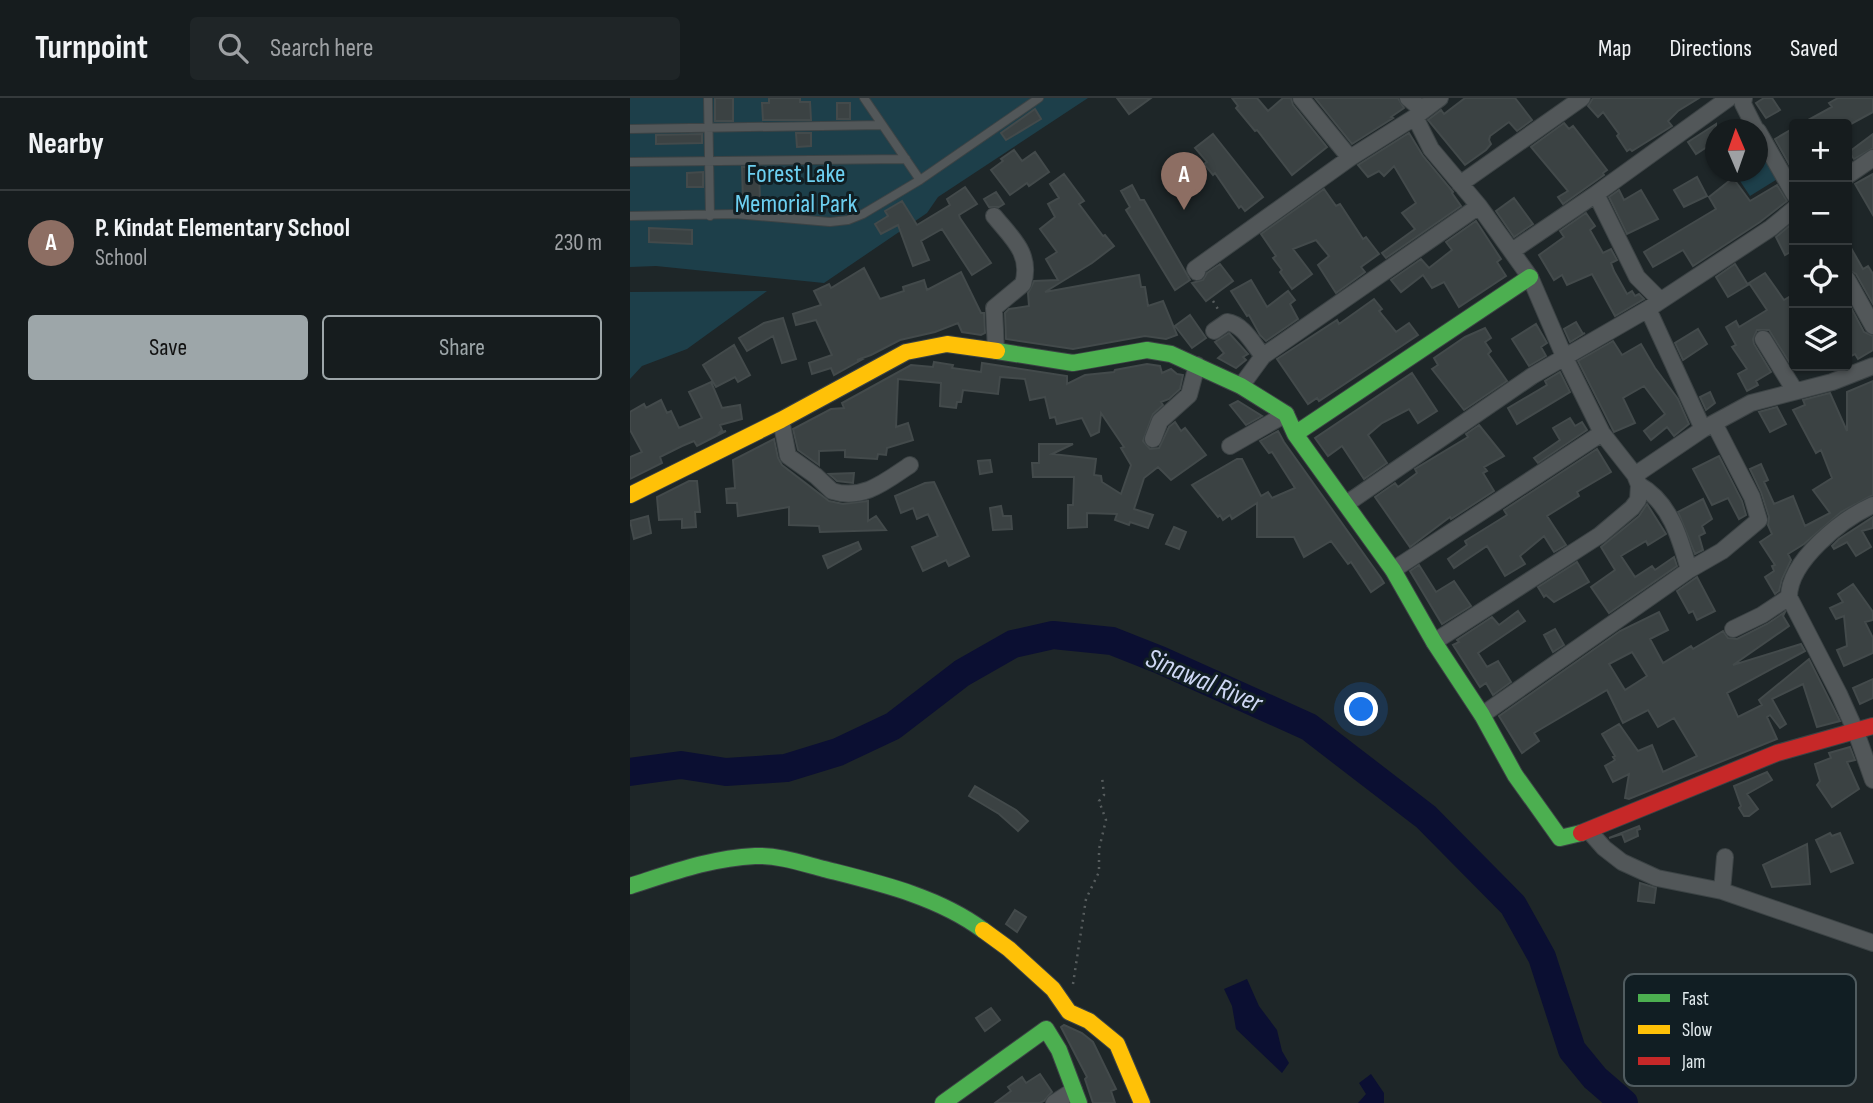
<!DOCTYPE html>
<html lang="en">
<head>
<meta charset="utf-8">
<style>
  :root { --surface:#161c1e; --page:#1f2527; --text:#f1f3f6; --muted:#9ea1a4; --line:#353a3c; --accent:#9da6a9 }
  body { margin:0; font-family:"Sofia Sans Condensed",sans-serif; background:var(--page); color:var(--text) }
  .controls { position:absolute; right:21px; top:21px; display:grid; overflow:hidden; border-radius:7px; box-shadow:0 2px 5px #0004 }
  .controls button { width:63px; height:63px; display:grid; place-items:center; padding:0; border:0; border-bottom:2px solid var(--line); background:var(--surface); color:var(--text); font:35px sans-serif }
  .compass { position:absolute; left:1075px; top:21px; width:63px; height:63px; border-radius:50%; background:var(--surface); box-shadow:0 2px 5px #0004; rotate:358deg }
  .you { position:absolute; left:732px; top:612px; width:24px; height:24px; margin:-18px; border:5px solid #fff; border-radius:50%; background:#1a73e8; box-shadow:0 0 0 10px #1a73e833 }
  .badge { display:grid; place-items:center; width:46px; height:46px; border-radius:50%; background:var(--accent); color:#fff; font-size:23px; font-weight:700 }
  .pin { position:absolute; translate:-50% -58px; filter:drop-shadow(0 2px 4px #0008) }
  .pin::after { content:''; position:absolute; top:37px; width:24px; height:21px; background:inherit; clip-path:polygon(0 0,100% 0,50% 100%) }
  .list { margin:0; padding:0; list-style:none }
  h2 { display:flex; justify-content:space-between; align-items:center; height:91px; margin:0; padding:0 28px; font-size:30px }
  h2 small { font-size:23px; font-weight:400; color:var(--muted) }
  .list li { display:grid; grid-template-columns:46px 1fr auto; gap:21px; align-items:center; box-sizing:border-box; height:105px; padding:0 28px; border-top:2px solid var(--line) }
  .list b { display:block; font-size:26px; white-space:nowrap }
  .list p { margin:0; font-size:23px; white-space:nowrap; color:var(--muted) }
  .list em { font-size:23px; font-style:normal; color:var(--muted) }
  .actions { display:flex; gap:14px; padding:21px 28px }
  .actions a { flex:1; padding:16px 0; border:2px solid var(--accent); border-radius:7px; text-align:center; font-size:24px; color:var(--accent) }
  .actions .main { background:var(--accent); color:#111 }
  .icon { flex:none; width:38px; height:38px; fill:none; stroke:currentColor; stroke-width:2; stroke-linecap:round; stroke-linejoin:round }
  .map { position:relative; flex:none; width:1243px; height:1005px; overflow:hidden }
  header { display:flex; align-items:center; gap:42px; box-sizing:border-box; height:98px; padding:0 35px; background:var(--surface); border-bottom:2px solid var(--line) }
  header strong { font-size:33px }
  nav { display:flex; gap:38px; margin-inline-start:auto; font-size:24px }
  .search { width:490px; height:63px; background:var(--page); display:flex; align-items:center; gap:18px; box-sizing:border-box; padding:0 24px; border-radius:7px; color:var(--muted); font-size:26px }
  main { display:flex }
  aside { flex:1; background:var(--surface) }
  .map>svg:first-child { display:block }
</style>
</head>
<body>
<header>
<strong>Turnpoint</strong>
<div class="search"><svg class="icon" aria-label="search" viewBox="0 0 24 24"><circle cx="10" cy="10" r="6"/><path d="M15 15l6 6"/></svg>Search here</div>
<nav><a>Map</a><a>Directions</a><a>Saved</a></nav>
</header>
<main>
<aside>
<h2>Nearby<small></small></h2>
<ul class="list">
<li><span class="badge" style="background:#8d6e63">A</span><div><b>P. Kindat Elementary School</b><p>School</p></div><em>230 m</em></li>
</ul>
<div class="actions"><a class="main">Save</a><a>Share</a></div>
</aside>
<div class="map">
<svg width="1243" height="1005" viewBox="0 0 1243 1005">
  <rect width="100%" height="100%" fill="#1e2628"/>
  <path fill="#1d3f4a" d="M0,0H458L308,99L297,115L194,185L26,168L0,169Z
    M1130,49L1149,80L1120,98L1104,74H1128V51Z
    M137,193L57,251L12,268L0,281V194Z"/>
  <path fill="#0b0f32" d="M617,881L629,908L647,932L652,953L659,965L652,975L606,931L602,908L594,891Z
    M741,976L754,995V1005H728L736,996L729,985Z"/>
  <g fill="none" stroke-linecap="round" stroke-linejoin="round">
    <path stroke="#0b0f32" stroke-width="28" d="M0,674L51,667L96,674L156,670L208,654L263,628L332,575L383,546L423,537L482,543L530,562L679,629L796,719L883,807L912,859L942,952L965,980L994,1005"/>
  </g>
  <path fill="#3b4243" stroke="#434a4b" stroke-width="2" fill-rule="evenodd" d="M85,0H103V23H85Z
    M139,0H170V4H180L181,22H133L132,5H139Z
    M487,0H521L499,16Z
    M602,0H627L638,13L653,0H661L663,7L697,49L662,77L627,32L625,33L606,10L608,8Z
    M685,0H768L774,10L761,19L763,20L722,46Z
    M835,0H885L902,22L887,33L879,24L860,38L859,42L861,46L856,52L835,67L798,22L811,12L814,16Z
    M963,0H1069L1048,13L1038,23L1042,28L1002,53L1000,51L997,53L987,38L989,36L973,14L968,19L958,8Z
    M1134,0H1142L1150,12L1136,20L1126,5Z
    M1208,0H1243V14L1221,26H1171L1202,9L1199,5Z
    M207,5H220V21H207Z
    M405,11L411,21L376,42L371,35Z
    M934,25L939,31L943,28L977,72L973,75L974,77L933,106L928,99L938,93L901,49Z
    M1086,26V43L1066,56L1058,44Z
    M1164,30V75L1145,41Z
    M166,35H181V48L167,49Z
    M779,35L793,58L823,94L822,95L831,108L756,160L752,155L785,131L772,115L786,105L764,68L754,78L749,73L738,79L728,67Z
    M72,36V45L26,46V37Z
    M583,36L633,99L615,113L611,108L609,110L585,75L583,77L574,66L577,64L565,50Z
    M1243,36V50L1224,61L1219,54Z
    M384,52L392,63L405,54L419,74L399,88L397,85L380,97L361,72L373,63L371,61Z
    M112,69H126V72H129L130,103L113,104Z
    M73,74V89H57V75Z
    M434,76L454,103L449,106L473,138L475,137L484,148L462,165L415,194L509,177L511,189H515L518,208L533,203L547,237L536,241L515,238L443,251L376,241L375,215L379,211L399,208L398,195L404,183L428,182L416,161L427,154L410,131L425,119L418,106L429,100L420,86Z
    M1243,76V117L1225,86Z
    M1067,79L1077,98L1054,109L1044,92Z
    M1103,80L1120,103L1147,87L1157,103L1130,124L1063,168L1053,152L1023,169L1014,154L1086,111L1079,99Z
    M502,87L510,102H514L560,182L545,192L496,112L500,109L491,93Z
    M335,89L347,106L329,117L330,120L361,165L342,177L312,131L291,143L299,162L283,168L268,127L251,136L245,126L258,118L255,113L272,103L287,127L320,107L317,101Z
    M694,91L706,108L710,106L733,141L736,139L749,156L731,169L735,174L706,195L688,167L699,158L686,142L663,151L682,176L662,191L650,174L652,172L643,160L646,158L631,136Z
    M989,92L994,102L1011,92L1028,121L997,136L979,99Z
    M366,94L374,106L369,109H359L354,101Z
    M884,100L903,126L884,139L866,113Z
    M956,115L965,128L960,132L973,155L981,151L987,162L981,165L984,173L997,196L1002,193L1005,198L1009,196L1014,201L985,218L962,176L937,187L932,177L924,182L909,157L934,139L930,133Z
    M846,123L871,161L867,164L876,178L829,209L814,184L802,190L793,177L771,194L761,182L791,161L799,170L822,152L816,144Z
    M1164,124V152L1155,157L1146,139Z
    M19,130L62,132V146L19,144Z
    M1217,143L1233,171L1238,168L1243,176V206L1226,176L1217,171Z
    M590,166L603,183L576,203L562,185L573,182L577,175Z
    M1105,166L1118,187L1098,199L1086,179Z
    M234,170L250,201L274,193L273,189L294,182L297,192L331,174L351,215H354L355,235L351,237L332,234L328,225L305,234L270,242L241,257L227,262H231L204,277L201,270L182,276L179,265L202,257L186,222L166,227L163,216L191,207L184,193L199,186L201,190Z
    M1135,175L1154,202L1164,196V261L1159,264L1139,232H1127L1123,241L1124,246L1141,274L1126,283L1128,287L1117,293L1108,276L1117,271L1102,249L1106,247L1096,229L1106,223L1109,229L1137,212L1119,185Z
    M621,182L637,209L658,193L665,202L660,206L668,221L636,243L630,237L619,217L617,218L601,193Z
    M744,201L752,211L749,213L766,234L779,225L788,237L689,303L687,300L678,306L647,261L707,222L709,226Z
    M1217,202L1234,234L1243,238V252L1228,261L1225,256L1217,260Z
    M560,217L576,240L562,250L545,228Z
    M153,220L166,261L152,265L143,238L117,253L109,240L134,225Z
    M946,224L953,236L955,235L940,244L934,231Z
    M906,226L917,245L911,249L916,258L899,268L882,241Z
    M855,230L861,240L855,244L861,253L858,256L877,283L834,312L802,271L808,267L804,260L835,239Z
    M1068,231L1077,246L1053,262L1045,245Z
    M599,235L618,256L613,259L616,262L606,270L588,260L594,255L585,244Z
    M983,243L992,257L1011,246L1025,270L1048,301L1059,326L1044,338L1037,329L1021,342L1014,333L1035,316L1014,288L993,300L1005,325L984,334L948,263Z
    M104,247L120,277L108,284L105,279L86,289L73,267Z
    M304,264L323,267L322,270L351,274L352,265L437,278V286L455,277L484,274L485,272L517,266L530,268L532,275L541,271L547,276L553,277L550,291L539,301L531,304L533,307L523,316L513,343L520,351L529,350L539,329L545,324L551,333L555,330L576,357L541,382L528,369L514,380L504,411L523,417L518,430L500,424L499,427L485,422L487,416L457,415V429L438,430V407H443L444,379H403L402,365H409V346H443L422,356L466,361L464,377L471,378L472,384L491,396L501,367L491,350L494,349L471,315L469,334L461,338L452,320L427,326L425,319L420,320L415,299L400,302L395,281L370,279L368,296L333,292L331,304H327L326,310L310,308L311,285L268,281L266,329L278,325L283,342L257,350L256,357L248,356L247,361L215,359V352L189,353V367L168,352L163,331L201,311L214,310L212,305L281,267L303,269Z
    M930,274L940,294L887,326L878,310L917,287L915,283Z
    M782,275L807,313L788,325L779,311L752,325L738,337L757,365L734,381L712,348L698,358L685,340Z
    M1243,283V397L1211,414L1174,446L1158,456L1161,462L1152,481L1149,493L1145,496L1135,479L1144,473L1142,468L1145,467L1130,444L1142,436L1138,427L1139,419L1131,394L1120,371L1131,366L1138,382L1134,384L1144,406L1163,398L1175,428L1200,415L1183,392L1202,380L1191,352L1186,355L1163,312L1175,307L1173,302L1200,295L1217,333V294Z
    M81,284L92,310L110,307L112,321L90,327L92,332L90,334L96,333L67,348L64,343L52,348L30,359L32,365L0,381V359L12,354L0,332V314L14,306L16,310L31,302L37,315L41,313L49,330L72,320L59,294Z
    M1080,294L1085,305L1076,312L1070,299Z
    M608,303L632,318L616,327L600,307Z
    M1147,309L1156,326L1140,334L1129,314Z
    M940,320L945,328L952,324L957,332L908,365L904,360L930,342L923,330Z
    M849,327L874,358L854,369L857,373L853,375L864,393L821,421L820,419L780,449L745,399L765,385L768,389L787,375L785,371L838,339L836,336Z
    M648,333L654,344L751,480L754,485L741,494L721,464L718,466L701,443L674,459L664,439H627V405L602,421L600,417L593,422L590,417L588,419L562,387L607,361H612L631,398L638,394L642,400L665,390L642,354L639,355L630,343Z
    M144,341L148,360L152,367L199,403L213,406L238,403V423L246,418L256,432L190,434L189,428L159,427V409L108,418L107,405H97L96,391L105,390L103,362Z
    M967,351L981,374L947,394L949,398L917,418L936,447L924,454L914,438L890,458L895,466L875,478L857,448L824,470L818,461L837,447L835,443L877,417L874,412Z
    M1089,358L1112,403L1116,417L1109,421L1098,400L1082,407L1063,371Z
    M360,362L362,374L350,376L348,363Z
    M224,375L223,385L207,383L199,376Z
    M59,383H67L70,414H65L66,429L52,430V421L29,422L27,399Z
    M304,384L339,458L319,468L316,462L293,473L282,449L308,438L298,416L287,421L283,410L271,415L265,398L295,385Z
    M1073,401L1082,421L1072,428L1075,435L1069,438L1073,452L1065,456L1048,414Z
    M1017,406L1036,436L1018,447L1016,443L991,458L1005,479L1022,468L1025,472L1044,459L1047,468L979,515L961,489L985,472L971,449L1009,418Z
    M371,408L373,418H381L382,431L363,432L360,410Z
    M18,418L21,435L4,441L0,423Z
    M1243,419V430L1232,433L1241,449L1226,458L1217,444L1204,451L1202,448L1209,441Z
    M544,429L556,434L549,451L536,446Z
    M228,444L231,451L198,470L193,458Z
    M947,464L959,484L924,504L916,497L914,499L908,489Z
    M789,467L806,494L824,483L841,508L812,526L780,473Z
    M1067,479L1085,513L1067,522L1063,513L1059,515L1047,493Z
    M1223,486L1243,514V522L1235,524L1243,540V555L1214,568L1207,552L1217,548L1214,518L1206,521L1200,510L1213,504L1208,496Z
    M888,513L895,523L848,555L857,569L868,563L881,584L863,597L856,585L850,589L823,547L829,544L827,542L862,519L869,527Z
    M1029,514L1038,532L1020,541L1033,565L1061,548L1063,551L1093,533L1098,540L1107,541L1137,526L1155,514L1153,518L1159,528L1103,567L1171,546L1175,553L1097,595L1108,619L1132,607L1129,602L1179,561L1210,623L1187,629L1173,586L1142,601L1156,626L1150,630L1140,617L1137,619L1147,641L999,701L995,700L999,676L983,684L975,668L985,662L983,659L985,658L972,636L989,626L1008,653L1022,647L1033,674L1067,658L1044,620L1028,629L1018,612L993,625L977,592L904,635L909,643L892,655L869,618L990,533ZM1002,554L1017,578L995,592L979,566Z
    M925,531L934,547L923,554L914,537Z
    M1243,581V600L1230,606L1223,590Z
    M1220,649L1225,662L1217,664L1229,691L1202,709L1187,687L1190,683L1185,666L1201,660L1199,655Z
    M1137,674L1142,682L1117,696L1128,711L1119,718H1114L1109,710L1111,708L1104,688Z
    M345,688L386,712L398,723L388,733L369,716L339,698Z
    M1009,728L1010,731L1007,732L1008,738L995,744L992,736L979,740Z
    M1200,735L1202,738L1210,735L1223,765L1201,774L1186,742Z
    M1177,746L1180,786L1142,789L1133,767Z
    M1010,785L1026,790L1024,805L1008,803Z
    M385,812L396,819L387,834L376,826Z
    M361,910L370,922L355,933L346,920Z
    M434,927L452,935L463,944L486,991L481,993L485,1005H463L455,981L457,979L431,929Z
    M410,976L422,994L414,1003L410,1005H365L381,993L378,989L392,979L396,985Z"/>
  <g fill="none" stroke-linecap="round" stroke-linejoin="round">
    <g stroke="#3c4345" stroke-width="10">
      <path id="lane" d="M78,0L80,118
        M234,0L290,82
        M0,31L252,27
        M0,64L276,61
        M0,118L105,116L200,124L218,122L233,116L290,82L409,0"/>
    </g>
    <g stroke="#3c4345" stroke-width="18">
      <path id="street" d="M671,0L720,60
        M778,0L789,9L800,7
        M1114,0L1113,6L1126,32
        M785,19L801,51L849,108L900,179L934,258L972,335L1005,377L1009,387L1008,402L1002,410L970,437L804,544
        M1128,33L1164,96
        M1217,78L1243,60
        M830,86L952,0
        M966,96L1007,179L1030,202
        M364,118C382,140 402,156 393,186L364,210L366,253
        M882,153L966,96L1099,0
        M567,174L565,171L720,60L785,19L810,0
        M1217,181L1243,228
        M1018,211L1073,331
        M584,233L597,224C613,226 623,246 633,258
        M1133,241L1165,293
        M611,288L633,258L849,108
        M151,322L158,358L186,378L202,393C233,403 256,383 280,367
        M523,341L530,323L559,297L567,267
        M600,348L656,316
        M1005,377L1073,331L1121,305L1202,284L1243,268
        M1009,387C1040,404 1050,440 1059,472
        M716,406L902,278L1018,211L1141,130L1164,111
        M1243,407C1212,421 1159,463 1159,499L1209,596L1226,634L1243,682
        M763,472L972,335
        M1103,531L1132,517L1159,499
        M852,617L1059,472L1092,453L1129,422L1122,399L1084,325
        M959,733L974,750L992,764L1027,780L1092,793L1243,845
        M1092,793L1095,759
        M424,1005L444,992"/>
    </g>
    <g stroke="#3c4345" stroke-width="18">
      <path id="fast" d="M367,253L443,265L517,252L541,256L611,288L656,316L665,336L900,179
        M665,336L763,472L804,544L852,617L885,677L930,740L951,735
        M0,788C41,775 81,760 125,758C148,757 171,765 194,771C249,785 307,798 353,832
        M313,1005L416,931L429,952L449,1005"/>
    </g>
    <g stroke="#3c4345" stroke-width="18">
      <path id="slow" d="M0,397L151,322L276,254L317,246L367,253
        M353,832L379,851L423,891L439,914L459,923L487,946L512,1005"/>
    </g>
    <g stroke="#3c4345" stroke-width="18">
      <path id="jam" d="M951,735L1147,655L1243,628"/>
    </g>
    <path stroke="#575d5e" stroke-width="2.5" stroke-dasharray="2 5" stroke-linecap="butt" d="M583,203L589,213
      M443,886L456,801L469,774V751L476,722L469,703L474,697L472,679"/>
    <use href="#lane" stroke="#525759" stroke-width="8"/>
    <use href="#street" stroke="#525759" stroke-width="16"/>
    <use href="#fast" stroke="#4caf50" stroke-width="16"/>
    <use href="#slow" stroke="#ffc107" stroke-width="16"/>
    <use href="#jam" stroke="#c62828" stroke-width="16"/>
  </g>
  <g text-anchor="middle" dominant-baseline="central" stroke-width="6" stroke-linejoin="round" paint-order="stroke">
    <g font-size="26" fill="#6ccff0" stroke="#111e23">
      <text x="166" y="76">Forest Lake<tspan x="166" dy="30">Memorial Park</tspan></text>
    </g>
    <g font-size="28" font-style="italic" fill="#ced7f4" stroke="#111e23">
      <text transform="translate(574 583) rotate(23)">Sinawal River</text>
    </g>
  </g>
  <rect x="994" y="876" width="232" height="112" rx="10" fill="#111e23" stroke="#505c60" stroke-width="2"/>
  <rect x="1008" y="896" width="32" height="8" fill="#4caf50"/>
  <rect x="1008" y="927" width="32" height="9" fill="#ffc107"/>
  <rect x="1008" y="959" width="32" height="8" fill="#c62828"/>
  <g font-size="19" fill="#e2ebee">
    <text x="1052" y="907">Fast</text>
    <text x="1052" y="938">Slow</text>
    <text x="1052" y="970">Jam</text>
  </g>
</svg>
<div class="controls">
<button>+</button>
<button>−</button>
<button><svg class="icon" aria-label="locate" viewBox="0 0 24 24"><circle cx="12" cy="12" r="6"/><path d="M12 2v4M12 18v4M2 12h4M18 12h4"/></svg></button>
<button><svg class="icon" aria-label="layers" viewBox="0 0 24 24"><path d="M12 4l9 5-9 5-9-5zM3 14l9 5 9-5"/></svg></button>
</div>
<svg class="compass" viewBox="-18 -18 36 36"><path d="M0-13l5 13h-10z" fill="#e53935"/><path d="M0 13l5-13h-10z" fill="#9ea1a4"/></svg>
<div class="you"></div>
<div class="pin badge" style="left:554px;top:112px;background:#8d6e63">A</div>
</div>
</main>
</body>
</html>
